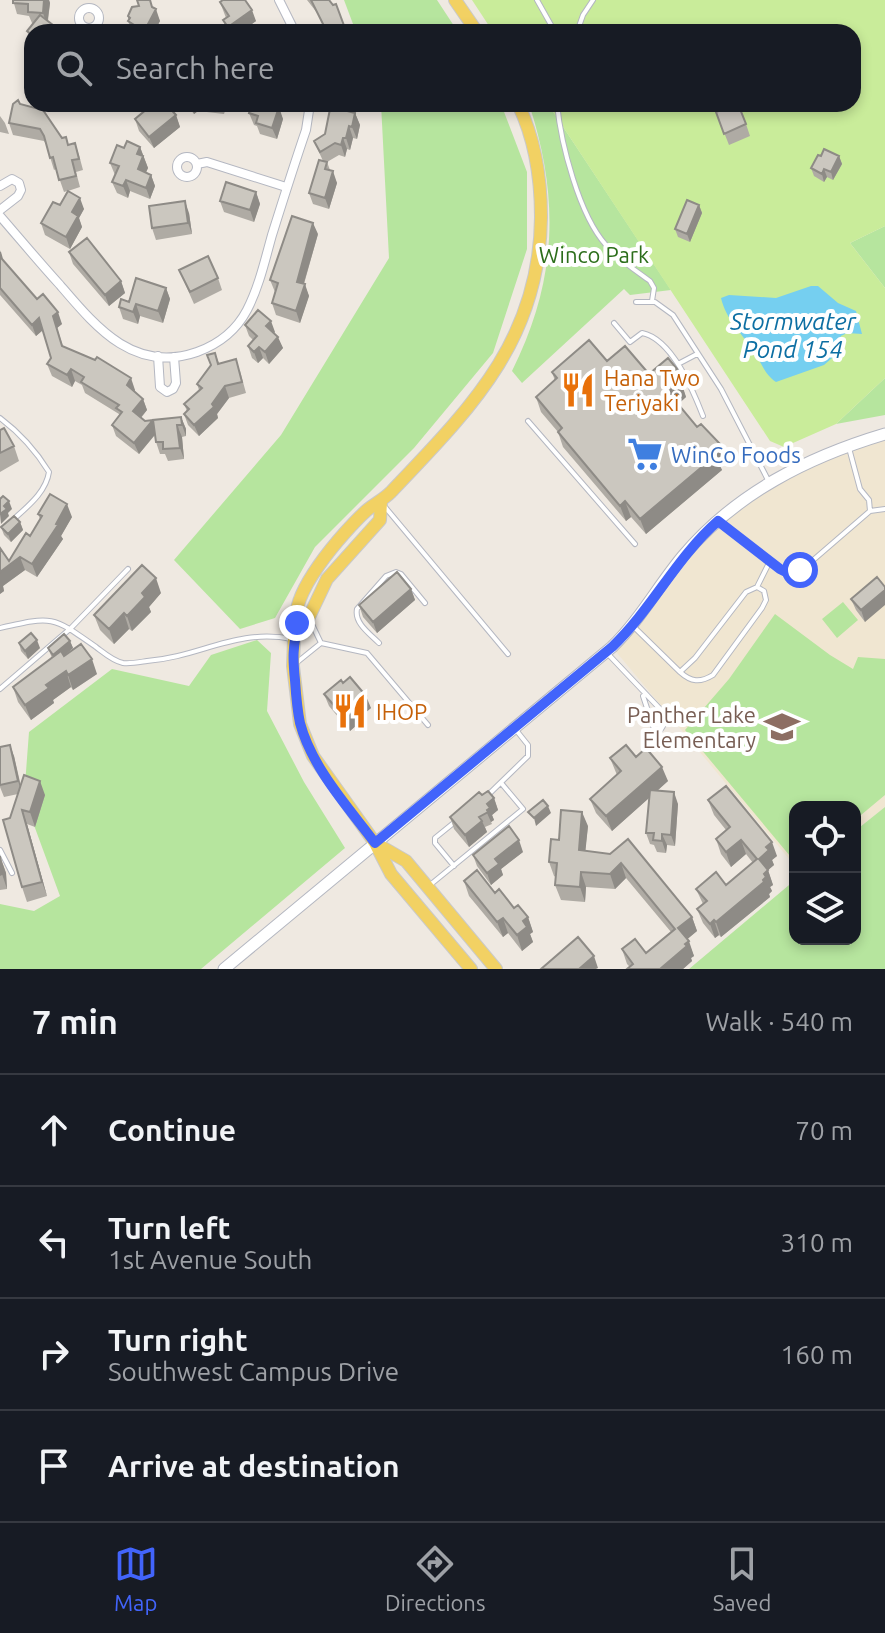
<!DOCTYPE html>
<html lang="en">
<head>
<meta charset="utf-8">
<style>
  :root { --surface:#171b24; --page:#242831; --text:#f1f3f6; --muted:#9ea1a6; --line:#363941; --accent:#4264fb }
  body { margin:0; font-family:Ubuntu,sans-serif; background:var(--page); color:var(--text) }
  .controls { position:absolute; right:24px; bottom:24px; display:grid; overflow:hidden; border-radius:16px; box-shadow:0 4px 12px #0003 }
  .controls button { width:72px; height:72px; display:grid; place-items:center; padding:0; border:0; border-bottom:2px solid var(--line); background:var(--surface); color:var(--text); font:40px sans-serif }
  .stop { position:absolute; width:24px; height:24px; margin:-18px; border:6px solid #4264fb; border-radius:50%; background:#fff }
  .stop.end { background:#4264fb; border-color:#fff; box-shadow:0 2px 8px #0008 }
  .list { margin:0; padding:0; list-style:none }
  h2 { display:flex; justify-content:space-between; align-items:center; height:104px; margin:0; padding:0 32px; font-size:34px }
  h2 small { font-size:26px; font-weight:400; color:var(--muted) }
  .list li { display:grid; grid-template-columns:52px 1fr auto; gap:24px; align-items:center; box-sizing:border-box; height:112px; padding:0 32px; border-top:2px solid var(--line) }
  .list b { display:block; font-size:30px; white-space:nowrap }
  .list p { margin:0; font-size:26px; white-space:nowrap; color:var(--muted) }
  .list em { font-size:26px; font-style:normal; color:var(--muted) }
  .icon { flex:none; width:44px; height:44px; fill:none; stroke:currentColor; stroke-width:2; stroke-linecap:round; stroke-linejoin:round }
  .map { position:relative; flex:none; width:885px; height:969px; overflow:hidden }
  .search { position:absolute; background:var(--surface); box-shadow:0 4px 12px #0003; left:24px; right:24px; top:24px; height:88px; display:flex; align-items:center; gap:20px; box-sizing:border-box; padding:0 28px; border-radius:24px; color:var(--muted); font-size:30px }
  .sheet { height:552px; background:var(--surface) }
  nav { display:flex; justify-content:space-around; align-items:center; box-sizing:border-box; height:112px; border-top:2px solid var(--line); background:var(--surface); font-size:22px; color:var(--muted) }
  nav a { display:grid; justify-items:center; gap:4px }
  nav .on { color:var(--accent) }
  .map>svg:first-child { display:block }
</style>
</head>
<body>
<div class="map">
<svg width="885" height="969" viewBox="0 0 885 969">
  <rect width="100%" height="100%" fill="#efe9e1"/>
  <path fill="#f0e6d1" d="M885,434V807L855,831V807H795V866L612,647L680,559L769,482Z"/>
  <path fill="#b6e59e" d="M344,0H437L458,32H356Z
    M381,104H501L527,172V249L493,353L414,448L315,547L275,618L240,629L174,560L281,435L389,258Z
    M529,104H548L671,290L630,295L624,289L522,383L512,371C557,281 560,199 529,104Z
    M885,226V288L850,243Z
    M885,378V415L836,424Z
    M843,602L858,620L837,638L822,619Z
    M775,614L830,655L853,669L858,657L885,659V795L855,820V807H795V862L685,730L729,679Z
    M257,640L271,653L267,711L304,782L345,848L201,969H0V904L34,911L60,896L24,798L29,732L112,669L189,686L211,655Z
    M885,807V969H689L795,880V939H855V831Z"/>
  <path fill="#c9ec9a" d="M472,0H885V226L850,243L885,288V378L836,424L784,447L770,441L548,104H853V32H493Z"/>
  <path fill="#75cff0" d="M811,286H818L838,303L856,311L862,334L847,333L841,336L832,358L824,365L776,382C764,374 762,363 754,352C742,333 726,320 721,298L729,295L776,298Z"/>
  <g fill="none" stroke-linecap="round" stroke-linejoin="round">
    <g stroke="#b4b7c1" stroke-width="6">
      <path id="service" d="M537,0L555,32
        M577,32L583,15L593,0
        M557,104C561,144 579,215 606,245C619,260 635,270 650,281L654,288L652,301
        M636,302H655L673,315L721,389L768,480
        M614,323L630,342L642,333C672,339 693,390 703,416
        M678,364L697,354
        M0,418C20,433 36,451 49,472C46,492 28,506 14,519
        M528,421L635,544
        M385,507L508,654
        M870,511L885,509
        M718,521L781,570L795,572L804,568L870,511L869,500L860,489L849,448
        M757,587L770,561
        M310,620L321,643
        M633,626L680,672C691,682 700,683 713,675L762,608L766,600L764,591L757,587L746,592L695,658L680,672
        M0,628C53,616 52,616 96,647C104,653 113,661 123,663C130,664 140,662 147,661C200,657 236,628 292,639
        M321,643L367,653L428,725
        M379,643C370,634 354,623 357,609L386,576L396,572L401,574L425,603
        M608,654L662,711C666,722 665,726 656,735
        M295,664L321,643
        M0,689L71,628L128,569
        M643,696L656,735
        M488,795L528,756V745L516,730
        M0,850L12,873
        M454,866L435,843V838L456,821
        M430,885L523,809L502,784"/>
    </g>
    <g stroke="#b4b7c1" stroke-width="10">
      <path id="minor" d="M279,0L295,32
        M79 18a10 10 0 1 1 20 0a10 10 0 1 1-20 0Z
        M177 167a10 10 0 1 1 20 0a10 10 0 1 1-20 0Z
        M197,164L207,162L286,187
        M0,186L12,179L19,183L21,190L18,196L0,210
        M0,216C20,239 39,262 60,285C96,327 134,374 197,352C219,344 236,331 247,310C259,287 265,260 272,235C283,200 294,165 306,130L310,104
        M158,356L160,387L167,392L173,389L176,383L174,357"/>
    </g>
    <g stroke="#b4b7c1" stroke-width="13">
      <path id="secondary" d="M224,969L612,647C640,620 658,586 683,556C736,493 808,457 885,434"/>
    </g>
    <g stroke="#c9c9c9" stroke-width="14">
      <path id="primary" d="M455,0L477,32
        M381,502L380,520L327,579L309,617L299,626L294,639L293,666L300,724L313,756L375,843L391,874L471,969
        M299,626C283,599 346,529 366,511C374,504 383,500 391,492C471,408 540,340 541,217C541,178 535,139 518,104
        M375,843L406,861L496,969"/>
    </g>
    <use href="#service" stroke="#fff" stroke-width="4"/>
    <use href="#minor" stroke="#fff" stroke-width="8"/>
    <use href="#secondary" stroke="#fff" stroke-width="11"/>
    <use href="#primary" stroke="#f2d163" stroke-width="12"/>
  </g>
  <path fill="#afaba4" d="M13,0H49L50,3L48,21L32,32V51L28,41L30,39L27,31L33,23H32L29,16L17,14Z
    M307,0H329L333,5L336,4L346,32H326L318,14Z
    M220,2L256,21L241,32H228L223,20L226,18Z
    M153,8L160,21L154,32H132L128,21V16Z
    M20,104L62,138L66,137L68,145L75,143L79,155L83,170L76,172L80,187L68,191L84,209L79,218L82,227L70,249L45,235L41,223L60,205L67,191L64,192L56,169L54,170L46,144L44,141L13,135L9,123Z
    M186,104H233L232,111H225L224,114L198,111L194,114Z
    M252,104H278L277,107L283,119L277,139L260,134L257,126L254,125L249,113Z
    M329,104H357V106L351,105V112L355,113L360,125L357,139L353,138L350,150L347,149L345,157L339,155L327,162L330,170L337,183L329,209L313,204L309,193L323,161L314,141L325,134L331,107Z
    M716,112L746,124L750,136L729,145Z
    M176,115L180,127L154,148L139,131L135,119Z
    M0,116L5,123L9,134L0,132Z
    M140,147L148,168L146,172L151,175L155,186L150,199L130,191L128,198L117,193L112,182L115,175L110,163L124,148Z
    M821,156H839L842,164L833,180L827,177L824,182L814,176L811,168Z
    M256,192L260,204L254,222L224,212L220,201Z
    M699,205L702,213L690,242L678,237L675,229Z
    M189,213L192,234L156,240L152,228Z
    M318,234L304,284L309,296L300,323L276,315L272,303L275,292L270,280Z
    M0,250L3,261L37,299L62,324L57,328L63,346L135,390L134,392L143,399L147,410L141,418L145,421L181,417L186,429V436L182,437L184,459L168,461L165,454H160L156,442L155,435L139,454L116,436L112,425L119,416V414L85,393L82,385L75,381L72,387L52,376L47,364L51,358L43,330L36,336L0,295Z
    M69,252L121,281L125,293L109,306L73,264Z
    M179,270L218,278L222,290L194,304Z
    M166,288L170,299L163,323L140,316L138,324L123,319L119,307L129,302Z
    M245,325L275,332L274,333L283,348L269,364L263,358L258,363L252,358L248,346L253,340L249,336Z
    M215,353L219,363L240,371L246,393L229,398L217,414L218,418L199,436L188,425L184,414L187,411L184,404L199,390L197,384L211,365Z
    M607,361L683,385L682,386L686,397L678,404L697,427L721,445L727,461L720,466L722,470L646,534L631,517L626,521L563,447L558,432L541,412L536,397L555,381L552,372Z
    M0,430L14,446L19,461L0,472Z
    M38,514L72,517L61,536L63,539L37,577L25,570L3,586L4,591L0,594L9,561L30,536L40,519Z
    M20,522L23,530L11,542L4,535L1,527Z
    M877,577L865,622L856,610L851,599Z
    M411,589L415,600L377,633L363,617L359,605Z
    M161,593L149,607L151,612L132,631L129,629L114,644L100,630L94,615Z
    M70,641L73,648L64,656L97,674L73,690L71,687L53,700L54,703L31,720L18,702L13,687L52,658L48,648Z
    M19,643L40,648L28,659L21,651Z
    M343,683L371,708L365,713L366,717L350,731L329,706L324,694Z
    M0,747L14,756L21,786L45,795L35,827L27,824L47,896L27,902L22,887L10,818L18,794L4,797L0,787Z
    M636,757L668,781L657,791L678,804L675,846L667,845L666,853L657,852L654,845L650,844L646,833L649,798L612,831L596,813L590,799L617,775L610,758Z
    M482,795L494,798L498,810L492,815L494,820L491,822L492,824L485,827L487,832L469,847L454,829L450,817Z
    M708,800L777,856L772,860L774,865L768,870L773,885L770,887L772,891L769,894L770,897L721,937L719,935L715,938L703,923L697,909L703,904L696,889L726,885L753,863L746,854L731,867L721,854L716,839L726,830L714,815Z
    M588,826L585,851L610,854L692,917L697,931L687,939L694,956L691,958L692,961L683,969H627L630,967L627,964L622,949L646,953L671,932L626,878L615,889L586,887L585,902L561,900L555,885L556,877L554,876L549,862Z
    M523,852L501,869L503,875L491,885L477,866L473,855Z
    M0,856L6,873L7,889L0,890Z
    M464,881L495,893L514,908L528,917L533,932L530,934L533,942L522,951L508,933L503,937L469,896Z"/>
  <path fill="#8e8b86" d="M44,0H49L50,3L47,25L43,13Z
    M150,0L154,12L156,9L160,21L154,32H150L147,26Z
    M252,10L256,21L241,32H230L228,27Z
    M191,104H196L198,111L194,114Z
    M347,104H351V123L347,111Z
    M279,107L283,119L277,139L272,128Z
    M355,113L360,125L357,139L352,127Z
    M176,115L180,127L154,148L149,137Z
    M349,126L353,138L350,150L346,138Z
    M343,138L347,149L345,157L341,145Z
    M140,147L148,168L142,181L138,169L137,154Z
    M839,156L842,164L833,180L831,172Z
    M824,169L827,177L824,182L822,174Z
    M333,171L337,183L329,209L325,198Z
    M151,175L155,186L150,199L146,188Z
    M126,180L130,191L128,198L123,186Z
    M256,192L260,204L254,222L250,210Z
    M80,198L84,209L79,218L82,227L70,249L66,237L72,212Z
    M185,201L189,213L192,234L188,223Z
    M699,205L702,213L690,242L687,234Z
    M313,223L318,234L301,293L297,282Z
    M121,281L125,293L109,306L105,295Z
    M305,284L309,296L300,323L296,311Z
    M166,288L170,299L163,323L158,311Z
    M136,304L140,316L138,324L133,312Z
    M58,312L62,324L57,328L53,316Z
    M39,318L43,330L36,336L32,325Z
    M271,321L275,332L270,337L266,326Z
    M278,337L283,348L269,364L265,352Z
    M259,347L263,358L258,363L254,352Z
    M71,369L75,381L72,387L67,375Z
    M677,369L686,397L674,408L668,392L673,373Z
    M131,378L135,390L131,397L127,385Z
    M225,386L229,398L217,414L218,418L199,436L194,425Z
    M143,399L147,410L137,422L133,411Z
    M181,417L186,429V436L182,425Z
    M153,420L157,432L139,454L134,443Z
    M177,425L182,437L184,459L180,448Z
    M721,445L727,461L720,466L722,470L646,534L640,519Z
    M9,501L12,509L8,513L9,516L1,524L0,514L4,506Z
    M625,501L631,517L626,521L620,506Z
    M67,504L72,517L61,536L63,539L37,577L32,564Z
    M20,522L23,530L11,542L8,534Z
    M20,557L25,570L3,586L4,591L0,594V572Z
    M156,578L161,593L149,607L151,612L132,631L127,616L142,593Z
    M411,589L415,600L377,633L373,622Z
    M885,590V605L865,622L861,610Z
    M124,613L129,629L114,644L109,629Z
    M37,640L40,648L28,659L25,651Z
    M70,641L73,648L56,663L53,655Z
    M92,659L97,674L73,690L68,675Z
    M66,671L71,687L53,700L54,703L31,720L25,705L46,685Z
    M366,696L371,708L365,713L366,717L350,731L346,719L359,702Z
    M10,745L14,756L22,793L18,781Z
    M662,767L668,781L612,831L606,816Z
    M40,781L45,795L35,827L30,812Z
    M674,792L678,804L675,846L671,835Z
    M494,798L498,810L492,815L494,820L491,822L487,813V804Z
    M548,806L551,813L536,826L534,818Z
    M22,810L27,824L47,896L42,882Z
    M582,812L588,826L584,865L579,850Z
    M482,821L487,832L469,847L465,835Z
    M662,834L667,845L666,853L662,841Z
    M519,840L523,852L501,869L503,875L491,885L487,873L495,859Z
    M741,840L746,854L731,867L726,852Z
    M772,842L777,856L772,860L774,865L767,871L768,870L773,885L770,887L772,891L769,894L770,897L721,937L716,922L766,847Z
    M1,859L6,873L7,889L2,874Z
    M621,863L626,878L615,889L610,874Z
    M581,872L586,887L585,902L580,887Z
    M528,917L533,932L530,934L533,942L522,951L517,935L523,921Z
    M692,917L697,931L684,942L678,928Z
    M503,918L508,933L503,937L497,922Z
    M714,920L719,935L715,938L710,924Z
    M689,941L694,956L691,958L692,961L683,969H660Z
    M594,956L598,968L596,969H579Z"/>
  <path fill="#cbc7bf" stroke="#8e8b86" stroke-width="2" d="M13,0H44L43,13L28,12V4L13,3Z
    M137,0H150L152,7L156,9L147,26L139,28L128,21L130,18L128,16L132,7L139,6Z
    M223,0H245L252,10L228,27L223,20L229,16L220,2Z
    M311,0H329L333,5L336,4L346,31L345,32H327Z
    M40,15L62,32H32V35L27,31Z
    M18,100L20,104L43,110L62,138L66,137L68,145L75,143L79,159L72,160L76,176L59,180L53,157L50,158L44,136L40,129L9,123L13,104Z
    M153,104H166L176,115L149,137L135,119Z
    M252,104H270L279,107L272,128L256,123L258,116L249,113Z
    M331,104H347V111L355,113L352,127L349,126L346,138H343L341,145L335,143L320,152L314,141L325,134Z
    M736,104H738L746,124L724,134L716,112Z
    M127,141L140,147L137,154L143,156L138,169L151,175L146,188L126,180L123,186L112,182L119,166L110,163L117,145L124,148Z
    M824,149L839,156L831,172L824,169L822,174L811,168L818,155L821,156Z
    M319,160L327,162L325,169L333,171L325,198L309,193Z
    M226,182L256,192L250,210L220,201Z
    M68,191L80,198L72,212L78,216L66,237L41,223L53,202L60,205Z
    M687,200L699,205L687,234L675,229Z
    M185,201L188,223L152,228L149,206Z
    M292,216L313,223L297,282L305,284L296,311L272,303L278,283L270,280Z
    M87,238L121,281L105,295L69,252Z
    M0,252L2,259L37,299L43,294L58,312L53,316L62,346L95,360L97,357L131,378L127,385L143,399L133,411L145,421L153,420L134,443L112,425L122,412L116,408L119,405L81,382L84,377L71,369L67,375L47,364L51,358L39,318L32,325L0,288Z
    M208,256L218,278L190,292L179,270Z
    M136,278L166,288L158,311L136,304L133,312L119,307L121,299L129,302Z
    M258,310L271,321L266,326L278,337L265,352L259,347L254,352L248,346L257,336L245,325Z
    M589,340L607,361L625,346L649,374L668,358L677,369L673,373L680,382L668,392L697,427L701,424L721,445L714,452L716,455L640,519L625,501L620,506L558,432L562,428L536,397L557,378L552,372Z
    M215,353L218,364L236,359L242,382L225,386L212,404L214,407L194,425L184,414L189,409L184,404L202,388L197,384L211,365L207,355Z
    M181,417L182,425H177L180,448L163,449V442H156L153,420Z
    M4,428L14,446L0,453V430Z
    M50,494L67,504L56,524L58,525L32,564L20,557L0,572V548L9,561L26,533L30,536L42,516L38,514Z
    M3,496L9,501L4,506L7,509L0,514V499Z
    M14,516L20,522L8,534L1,527Z
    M142,565L156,578L142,593L145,597L127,616L124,613L109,629L94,615Z
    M397,572L411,589L373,622L359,605Z
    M877,577L885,587V590L861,610L851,599Z
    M31,633L37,640L25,651L19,643Z
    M64,634L70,641L53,655L48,648Z
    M81,644L92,659L68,675L66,671L46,685L49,688L25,705L13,687L61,651L64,656Z
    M350,677L366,696L359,702L362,705L346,719L324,694L341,680L343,683Z
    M10,745L18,781L0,785V747Z
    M626,745L636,757L646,748L662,767L606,816L590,799L621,771L610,758Z
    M24,775L40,781L30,812L22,810L42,882L22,887L3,820L10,818Z
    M726,786L772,842L766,847L769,850L759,859L768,870L764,874L766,877L763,880L764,882L716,922L714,920L710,924L697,909L707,901L696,889L716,872L726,885L757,859L741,840L726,852L716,839L730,827L708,800Z
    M650,790L674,792L671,835L662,834V841L653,840L654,833H646Z
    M488,791L494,798L487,804L490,808L487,810L488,812L479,817L482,821L465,835L450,817L479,792L482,795Z
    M543,800L548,806L534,818L528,812Z
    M561,810L582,812L579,850L610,854L628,839L692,917L678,928L689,941L685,944L687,946L660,969H627L633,964L622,949L635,939L646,953L675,929L621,863L610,874L581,872L580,887L555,885L557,863L549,862L551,839L559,840Z
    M509,826L519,840L495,859L499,864L487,873L473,855Z
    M0,856L2,874L0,875Z
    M477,870L495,893L499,889L514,908L518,905L528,917L523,921L527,927L517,935L503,918L497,922L464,881Z
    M578,937L594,956L579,969H541Z"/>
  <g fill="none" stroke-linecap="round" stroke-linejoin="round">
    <path stroke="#4264fb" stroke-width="10" d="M297,623L299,626C292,644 293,661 295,680C296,695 297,709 300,723C312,768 348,807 375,843L612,647C652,609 676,558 718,521L780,569L786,572L800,570"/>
  </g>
  <defs>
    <g id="restaurant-bare" transform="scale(2.76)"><path d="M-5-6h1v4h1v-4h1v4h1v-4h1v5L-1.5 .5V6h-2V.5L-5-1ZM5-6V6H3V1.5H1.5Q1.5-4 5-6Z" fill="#e8710a" stroke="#fff" stroke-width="2.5" paint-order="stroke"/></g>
    <g id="supermarket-bare" transform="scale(2.76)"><path d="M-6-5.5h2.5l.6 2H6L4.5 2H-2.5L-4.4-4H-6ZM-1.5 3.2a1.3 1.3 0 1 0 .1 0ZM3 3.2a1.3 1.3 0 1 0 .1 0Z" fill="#3f7fe0" stroke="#fff" stroke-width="2.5" paint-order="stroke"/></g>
    <g id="school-bare" transform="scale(2.76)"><path d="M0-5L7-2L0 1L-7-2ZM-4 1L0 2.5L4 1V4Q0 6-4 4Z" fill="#8d6e63" stroke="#fff" stroke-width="2.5" paint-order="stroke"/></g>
  </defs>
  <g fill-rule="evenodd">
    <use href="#restaurant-bare" x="578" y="390"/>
    <use href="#supermarket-bare" x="645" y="454"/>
    <use href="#restaurant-bare" x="350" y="711"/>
    <use href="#school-bare" x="782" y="727"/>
  </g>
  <g text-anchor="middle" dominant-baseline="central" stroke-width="8" stroke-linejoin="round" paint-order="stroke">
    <g font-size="22" fill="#2c6e1b" stroke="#fff">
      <text x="594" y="254">Winco Park</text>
    </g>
    <g font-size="22" fill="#c56008" stroke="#fff" text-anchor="start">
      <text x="604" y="377">Hana Two<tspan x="604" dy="25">Teriyaki</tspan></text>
      <text x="376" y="711">IHOP</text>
    </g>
    <g font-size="22" fill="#366cbe" stroke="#fff" text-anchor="start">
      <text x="671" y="454">WinCo Foods</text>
    </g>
    <g font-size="22" fill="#785e54" stroke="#fff" text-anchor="end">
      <text x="756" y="714">Panther Lake<tspan x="756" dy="25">Elementary</tspan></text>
    </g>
    <g font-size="24" font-style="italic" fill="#0d6fa3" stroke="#fff">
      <text x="793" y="321">Stormwater<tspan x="793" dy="28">Pond 154</tspan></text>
    </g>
  </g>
</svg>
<div class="controls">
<button><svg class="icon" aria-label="locate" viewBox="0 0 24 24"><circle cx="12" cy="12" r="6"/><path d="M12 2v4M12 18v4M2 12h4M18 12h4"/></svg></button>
<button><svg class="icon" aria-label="layers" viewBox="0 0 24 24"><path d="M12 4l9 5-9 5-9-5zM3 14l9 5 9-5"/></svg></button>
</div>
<div class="stop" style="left:800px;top:570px"></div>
<div class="stop end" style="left:297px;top:623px"></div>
<div class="search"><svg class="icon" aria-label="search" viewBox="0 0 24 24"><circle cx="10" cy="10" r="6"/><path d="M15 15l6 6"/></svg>Search here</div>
</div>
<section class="sheet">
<h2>7 min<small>Walk · 540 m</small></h2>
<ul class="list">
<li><svg class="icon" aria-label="ahead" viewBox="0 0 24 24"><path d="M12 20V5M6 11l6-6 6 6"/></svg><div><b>Continue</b></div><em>70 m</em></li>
<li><svg class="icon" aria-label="left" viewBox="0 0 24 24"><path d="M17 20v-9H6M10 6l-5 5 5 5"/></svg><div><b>Turn left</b><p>1st Avenue South</p></div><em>310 m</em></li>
<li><svg class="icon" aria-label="right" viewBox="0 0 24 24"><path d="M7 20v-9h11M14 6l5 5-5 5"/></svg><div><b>Turn right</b><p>Southwest Campus Drive</p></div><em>160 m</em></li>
<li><svg class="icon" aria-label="arrive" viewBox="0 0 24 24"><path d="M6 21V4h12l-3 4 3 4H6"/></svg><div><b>Arrive at destination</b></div></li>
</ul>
</section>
<nav>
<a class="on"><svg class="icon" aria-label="map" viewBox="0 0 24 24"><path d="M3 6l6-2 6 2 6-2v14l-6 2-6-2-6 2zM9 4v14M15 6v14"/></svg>Map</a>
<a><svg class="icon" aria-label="directions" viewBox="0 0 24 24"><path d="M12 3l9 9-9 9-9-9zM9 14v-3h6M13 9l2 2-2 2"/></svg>Directions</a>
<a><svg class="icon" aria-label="saved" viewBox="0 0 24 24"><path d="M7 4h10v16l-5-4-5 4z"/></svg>Saved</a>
</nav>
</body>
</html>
